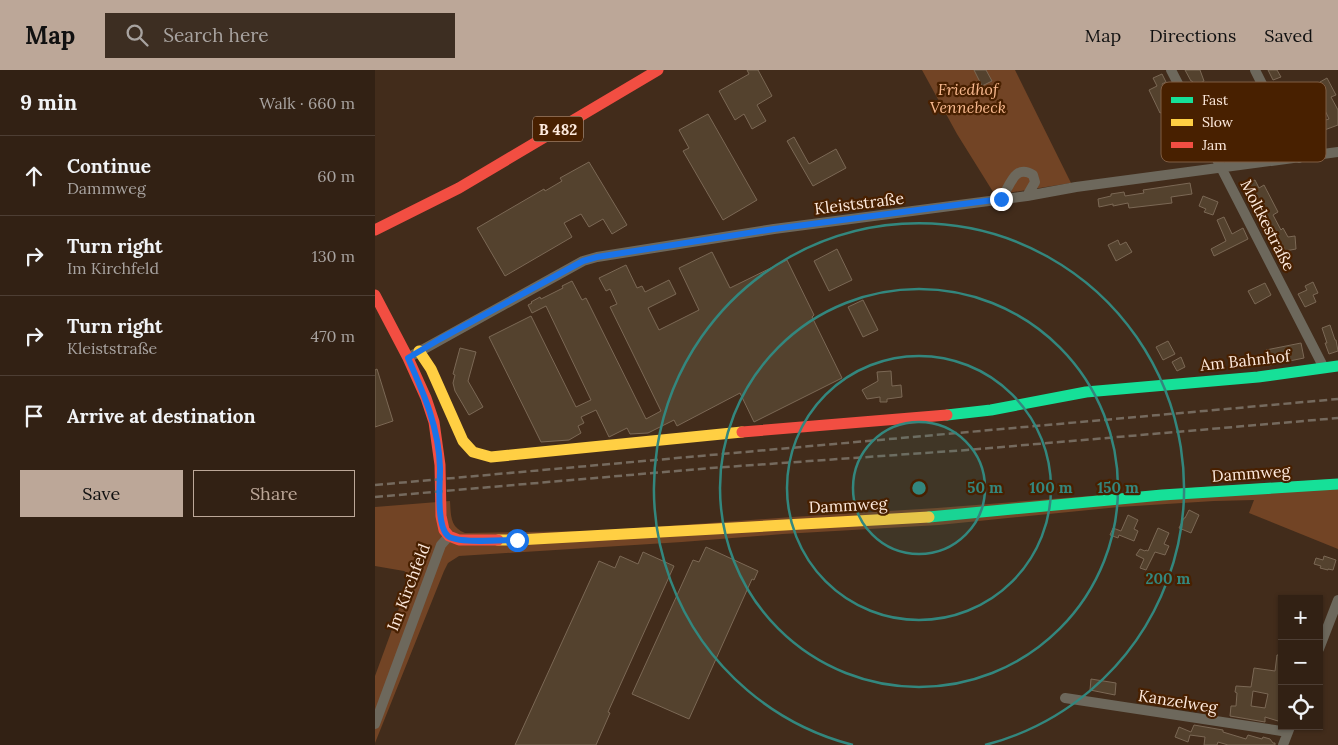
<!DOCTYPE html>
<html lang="en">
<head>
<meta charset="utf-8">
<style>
  :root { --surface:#322114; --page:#3d2e22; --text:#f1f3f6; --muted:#a8a3a0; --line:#4d3e34; --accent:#bca798 }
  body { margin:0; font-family:Lora,serif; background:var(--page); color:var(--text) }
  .controls { position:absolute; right:15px; bottom:15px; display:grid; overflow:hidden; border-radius:0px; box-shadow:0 1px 4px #0004 }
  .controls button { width:45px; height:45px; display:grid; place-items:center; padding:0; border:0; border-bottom:1px solid var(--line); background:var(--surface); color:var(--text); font:25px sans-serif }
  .stop { position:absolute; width:15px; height:15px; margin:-11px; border:4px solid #1a73e8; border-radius:50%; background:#fff }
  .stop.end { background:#1a73e8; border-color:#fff; box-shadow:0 1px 5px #0008 }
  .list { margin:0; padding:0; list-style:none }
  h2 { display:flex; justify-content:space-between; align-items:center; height:65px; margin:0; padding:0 20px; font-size:21px }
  h2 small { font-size:16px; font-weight:400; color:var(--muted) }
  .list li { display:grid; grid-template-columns:32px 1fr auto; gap:15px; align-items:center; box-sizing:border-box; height:80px; padding:0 20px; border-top:1px solid var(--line) }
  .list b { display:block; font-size:19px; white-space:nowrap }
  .list p { margin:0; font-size:16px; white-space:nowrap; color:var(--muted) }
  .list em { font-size:16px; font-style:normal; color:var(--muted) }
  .actions { display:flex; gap:10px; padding:15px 20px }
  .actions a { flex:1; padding:11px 0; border:1px solid var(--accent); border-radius:0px; text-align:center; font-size:18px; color:var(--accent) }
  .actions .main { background:var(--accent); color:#111 }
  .icon { flex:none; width:28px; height:28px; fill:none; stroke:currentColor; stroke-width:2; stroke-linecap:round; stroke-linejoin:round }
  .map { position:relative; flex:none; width:963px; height:675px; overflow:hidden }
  header { display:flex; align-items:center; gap:30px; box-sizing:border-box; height:70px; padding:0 25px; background:var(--accent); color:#111 }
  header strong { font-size:24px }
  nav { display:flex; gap:28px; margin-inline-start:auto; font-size:18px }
  .search { width:350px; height:45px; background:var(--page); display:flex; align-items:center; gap:12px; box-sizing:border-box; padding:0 18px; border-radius:0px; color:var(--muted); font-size:19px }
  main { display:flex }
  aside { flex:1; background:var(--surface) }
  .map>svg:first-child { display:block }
</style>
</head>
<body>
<header>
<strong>Map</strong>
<div class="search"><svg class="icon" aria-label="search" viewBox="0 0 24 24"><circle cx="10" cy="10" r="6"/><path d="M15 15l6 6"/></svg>Search here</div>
<nav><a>Map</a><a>Directions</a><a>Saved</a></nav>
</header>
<main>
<aside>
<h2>9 min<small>Walk · 660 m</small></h2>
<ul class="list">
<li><svg class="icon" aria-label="ahead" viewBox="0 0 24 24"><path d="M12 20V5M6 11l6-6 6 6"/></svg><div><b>Continue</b><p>Dammweg</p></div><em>60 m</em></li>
<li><svg class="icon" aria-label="right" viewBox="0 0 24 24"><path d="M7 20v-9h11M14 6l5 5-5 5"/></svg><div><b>Turn right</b><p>Im Kirchfeld</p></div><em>130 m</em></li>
<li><svg class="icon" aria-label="right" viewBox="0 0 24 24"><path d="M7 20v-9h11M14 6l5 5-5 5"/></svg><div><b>Turn right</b><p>Kleiststraße</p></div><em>470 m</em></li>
<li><svg class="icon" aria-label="arrive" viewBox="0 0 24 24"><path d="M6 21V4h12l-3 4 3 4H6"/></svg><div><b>Arrive at destination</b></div></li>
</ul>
<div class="actions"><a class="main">Save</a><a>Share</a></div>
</aside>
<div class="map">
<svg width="963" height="675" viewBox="0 0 963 675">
  <rect width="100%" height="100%" fill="#422c1b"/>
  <path fill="#724425" d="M547,0H640L696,113L620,125L582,64Z
    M963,409V479L874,443L879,430L839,431L744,437L564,455L408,464L307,472L84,486L73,493L69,501L0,673V606L15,565L34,508V504L29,501L0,496V437L75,431C76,446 75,457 90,463L217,461L307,455L417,447L562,438L842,416Z"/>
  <path fill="#54422e" stroke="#7b6855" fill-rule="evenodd" d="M372,0H383L397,26L382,35L391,51L377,59L369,44L360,50L344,21L374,4Z
    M599,0H611L617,11L607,16Z
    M810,0H825L829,11L820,16L817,11H816Z
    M893,0H902L906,7L898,10Z
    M787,4L791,12L787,14L799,36L802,34L808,46L796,52L790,41L785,43L774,20L782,16L778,8Z
    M952,8L961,25L956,27L963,40V55L944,62L945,64L929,72L924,61L940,53L954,49L947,34L949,33L942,20L948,17L945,12Z
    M333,44L382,130L348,150L308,81L314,78L304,60Z
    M419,67L434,94L461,79L471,98L438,116L412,71Z
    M214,92L252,155L237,164L228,149L214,157L206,144L189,153L197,167L130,206L102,158L169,119L170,121L187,111L185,108Z
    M880,110L884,118L889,115L903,142L898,145L906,160L908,158L913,167L920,166L921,179L910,181L909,177L905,178L873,113Z
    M815,113L817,124L796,127L797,133L754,138L753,133L738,136V134L724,137L723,129L736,126V124L749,122L750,126L769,123L768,120Z
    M828,126L843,132L838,145L829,142L831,139L824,136Z
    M849,147L857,164L868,158L873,169L839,186L836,179L851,171L842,150Z
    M743,170L745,175L751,172L757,182L741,191L733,175Z
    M462,179L477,210L454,221L439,191Z
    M337,182L355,218L412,190L439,245L437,247L467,308L379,352L365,323L302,356L299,350L273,363L255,364L252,358L234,367L221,340L206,347L209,353L203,356L206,363L194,370L166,372L114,267L156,246L201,337L216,330L171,236L157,243L153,235L157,233L156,232L165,227L166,229L188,218L187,216L197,211L207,230L211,228L271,349L286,341L235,237L242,234L235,219L231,221L224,208L251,195L262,218L267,216L270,222L294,210L301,224L273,238L284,260L324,240L304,198Z
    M938,212L943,223L938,225L941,232L930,237L923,224L932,220L930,216Z
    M890,213L896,225L880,234L873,221Z
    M488,230L503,260L488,267L473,237Z
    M955,255L960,270H961L963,281L954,284L950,273H952L947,258Z
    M793,271L800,284L788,290L781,277Z
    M926,273L929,288L895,295L891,280Z
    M85,278L101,282L93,311L108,337L94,345L80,321L78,313L80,305L78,304Z
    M806,287L810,297L802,301L797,292Z
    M2,299L18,351L0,357V300Z
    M516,301L517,316L526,315L527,327L512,329V332H505V327L492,329L487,320L503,311L502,302Z
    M814,440L824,445L816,463L804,458L809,448H810Z
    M753,445L763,450L759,459L763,461L759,471L744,465L743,468L735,465L738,458L746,461Z
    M783,458L794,463L789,474L794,476L790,485L780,482L771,500L765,498L769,489L761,485L765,479L770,481L771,480L773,481Z
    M331,477L383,501L379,510L377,509L314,649L257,624L318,490L324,492Z
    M268,482L299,496L233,642L235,643L221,675H140L224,491L240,498L245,486L263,494Z
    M949,486L961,490L958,500L953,499V500L945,498L946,496L939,494L941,488L948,490Z
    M902,585H907V646L905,645L903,651L890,647V652L855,646L856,636H861L862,623L860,622L861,616L876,617L879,598L900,601ZM878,621L893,624L890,638L876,636Z
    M716,609L741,613L740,625L715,620Z
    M819,655L848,660V662L871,669L873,665L887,669L888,667L895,669L898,673H900V675H853L843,672L842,675H829L830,667L815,665L813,672L800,667L804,657L816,662Z"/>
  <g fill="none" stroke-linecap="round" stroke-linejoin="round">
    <path stroke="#6d685c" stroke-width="10" d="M796,0L949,298
      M880,0L924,88
      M626,129C635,117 639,93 658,105L660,112L652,126
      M38,285L208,191L222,187L399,159L652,126L701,117L963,82
      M944,579L963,530
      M690,628L913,662
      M0,654L66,475L74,466
      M908,675L915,657"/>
    <path stroke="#16e098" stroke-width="11" d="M572,345L616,340L711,322L883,307L963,296
      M554,447L787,425L963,414"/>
    <path stroke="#ffcf43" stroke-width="11" d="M44,281L56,299L88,371L98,382L116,387L367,362
      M123,470H142L554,447"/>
    <path stroke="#f24e42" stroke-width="11" d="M0,160L84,118L283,0
      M0,225L33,288L51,328L59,352L65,395L66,446L69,460L74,466L84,470H123
      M367,362L572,345"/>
    <path stroke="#756a5e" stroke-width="2.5" stroke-dasharray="8 4" stroke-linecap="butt" d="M0,415L963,329
      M0,427L336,398L592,380L963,348"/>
  </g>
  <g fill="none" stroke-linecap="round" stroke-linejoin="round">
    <path stroke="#1a73e8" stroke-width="6" d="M142,470C128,470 83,474 73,466C61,455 65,414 65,398C64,358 49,324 33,288L65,269L208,191L222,187L399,159L626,129"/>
  </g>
  <circle cx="544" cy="418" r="66" fill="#33877e" fill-opacity=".12"/>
  <g fill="none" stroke="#33877e" stroke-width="2.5">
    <circle cx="544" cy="418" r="66"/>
    <circle cx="544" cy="418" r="132"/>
    <circle cx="544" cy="418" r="199"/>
    <path d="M478 675A265 265 0 1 1 610 675"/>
  </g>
  <g text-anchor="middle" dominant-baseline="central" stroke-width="4.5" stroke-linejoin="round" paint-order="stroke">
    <rect fill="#482000" stroke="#c7ad9a" stroke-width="1" x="158" y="46.5" width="50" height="25" rx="4"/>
    <g font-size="15" font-weight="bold" fill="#fde9dc">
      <text x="183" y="59">B 482</text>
    </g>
    <g font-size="16" font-style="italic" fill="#f9b98e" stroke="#482000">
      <text x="593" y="19">Friedhof<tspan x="593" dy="18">Vennebeck</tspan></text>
    </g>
    <g font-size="16" fill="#fde9dc" stroke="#482000">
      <text transform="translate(484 133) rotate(-7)">Kleiststraße</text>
      <text transform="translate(893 155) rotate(63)">Moltkestraße</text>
      <text transform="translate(870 290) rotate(-6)">Am Bahnhof</text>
      <text transform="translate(876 403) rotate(-4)">Dammweg</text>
      <text transform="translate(473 435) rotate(-3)">Dammweg</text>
      <text transform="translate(33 517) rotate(-69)">Im Kirchfeld</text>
      <text transform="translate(803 631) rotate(9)">Kanzelweg</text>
    </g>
  </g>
  <rect x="786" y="12" width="165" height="80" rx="8" fill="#482000" stroke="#7e5c42" stroke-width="1"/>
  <rect x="796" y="27" width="22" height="6" fill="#16e098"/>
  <rect x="796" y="49" width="22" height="7" fill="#ffcf43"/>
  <rect x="796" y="72" width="22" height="6" fill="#f24e42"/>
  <g font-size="14" fill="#fde9dc">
    <text x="827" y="35">Fast</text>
    <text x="827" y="57">Slow</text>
    <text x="827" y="80">Jam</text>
  </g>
  <circle cx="544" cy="418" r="8" fill="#33877e" stroke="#482000" stroke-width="2.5"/>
  <g font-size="15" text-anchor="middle" font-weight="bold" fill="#33877e" stroke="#482000" stroke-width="4.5" stroke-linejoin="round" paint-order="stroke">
    <text x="610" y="423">50 m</text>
    <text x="676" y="423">100 m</text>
    <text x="743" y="423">150 m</text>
    <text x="793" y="514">200 m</text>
  </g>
</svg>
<div class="controls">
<button>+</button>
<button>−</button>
<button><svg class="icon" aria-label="locate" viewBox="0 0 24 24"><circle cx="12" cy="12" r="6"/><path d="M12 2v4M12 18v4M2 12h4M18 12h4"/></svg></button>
</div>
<div class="stop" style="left:142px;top:470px"></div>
<div class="stop end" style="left:626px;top:129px"></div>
</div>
</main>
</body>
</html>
